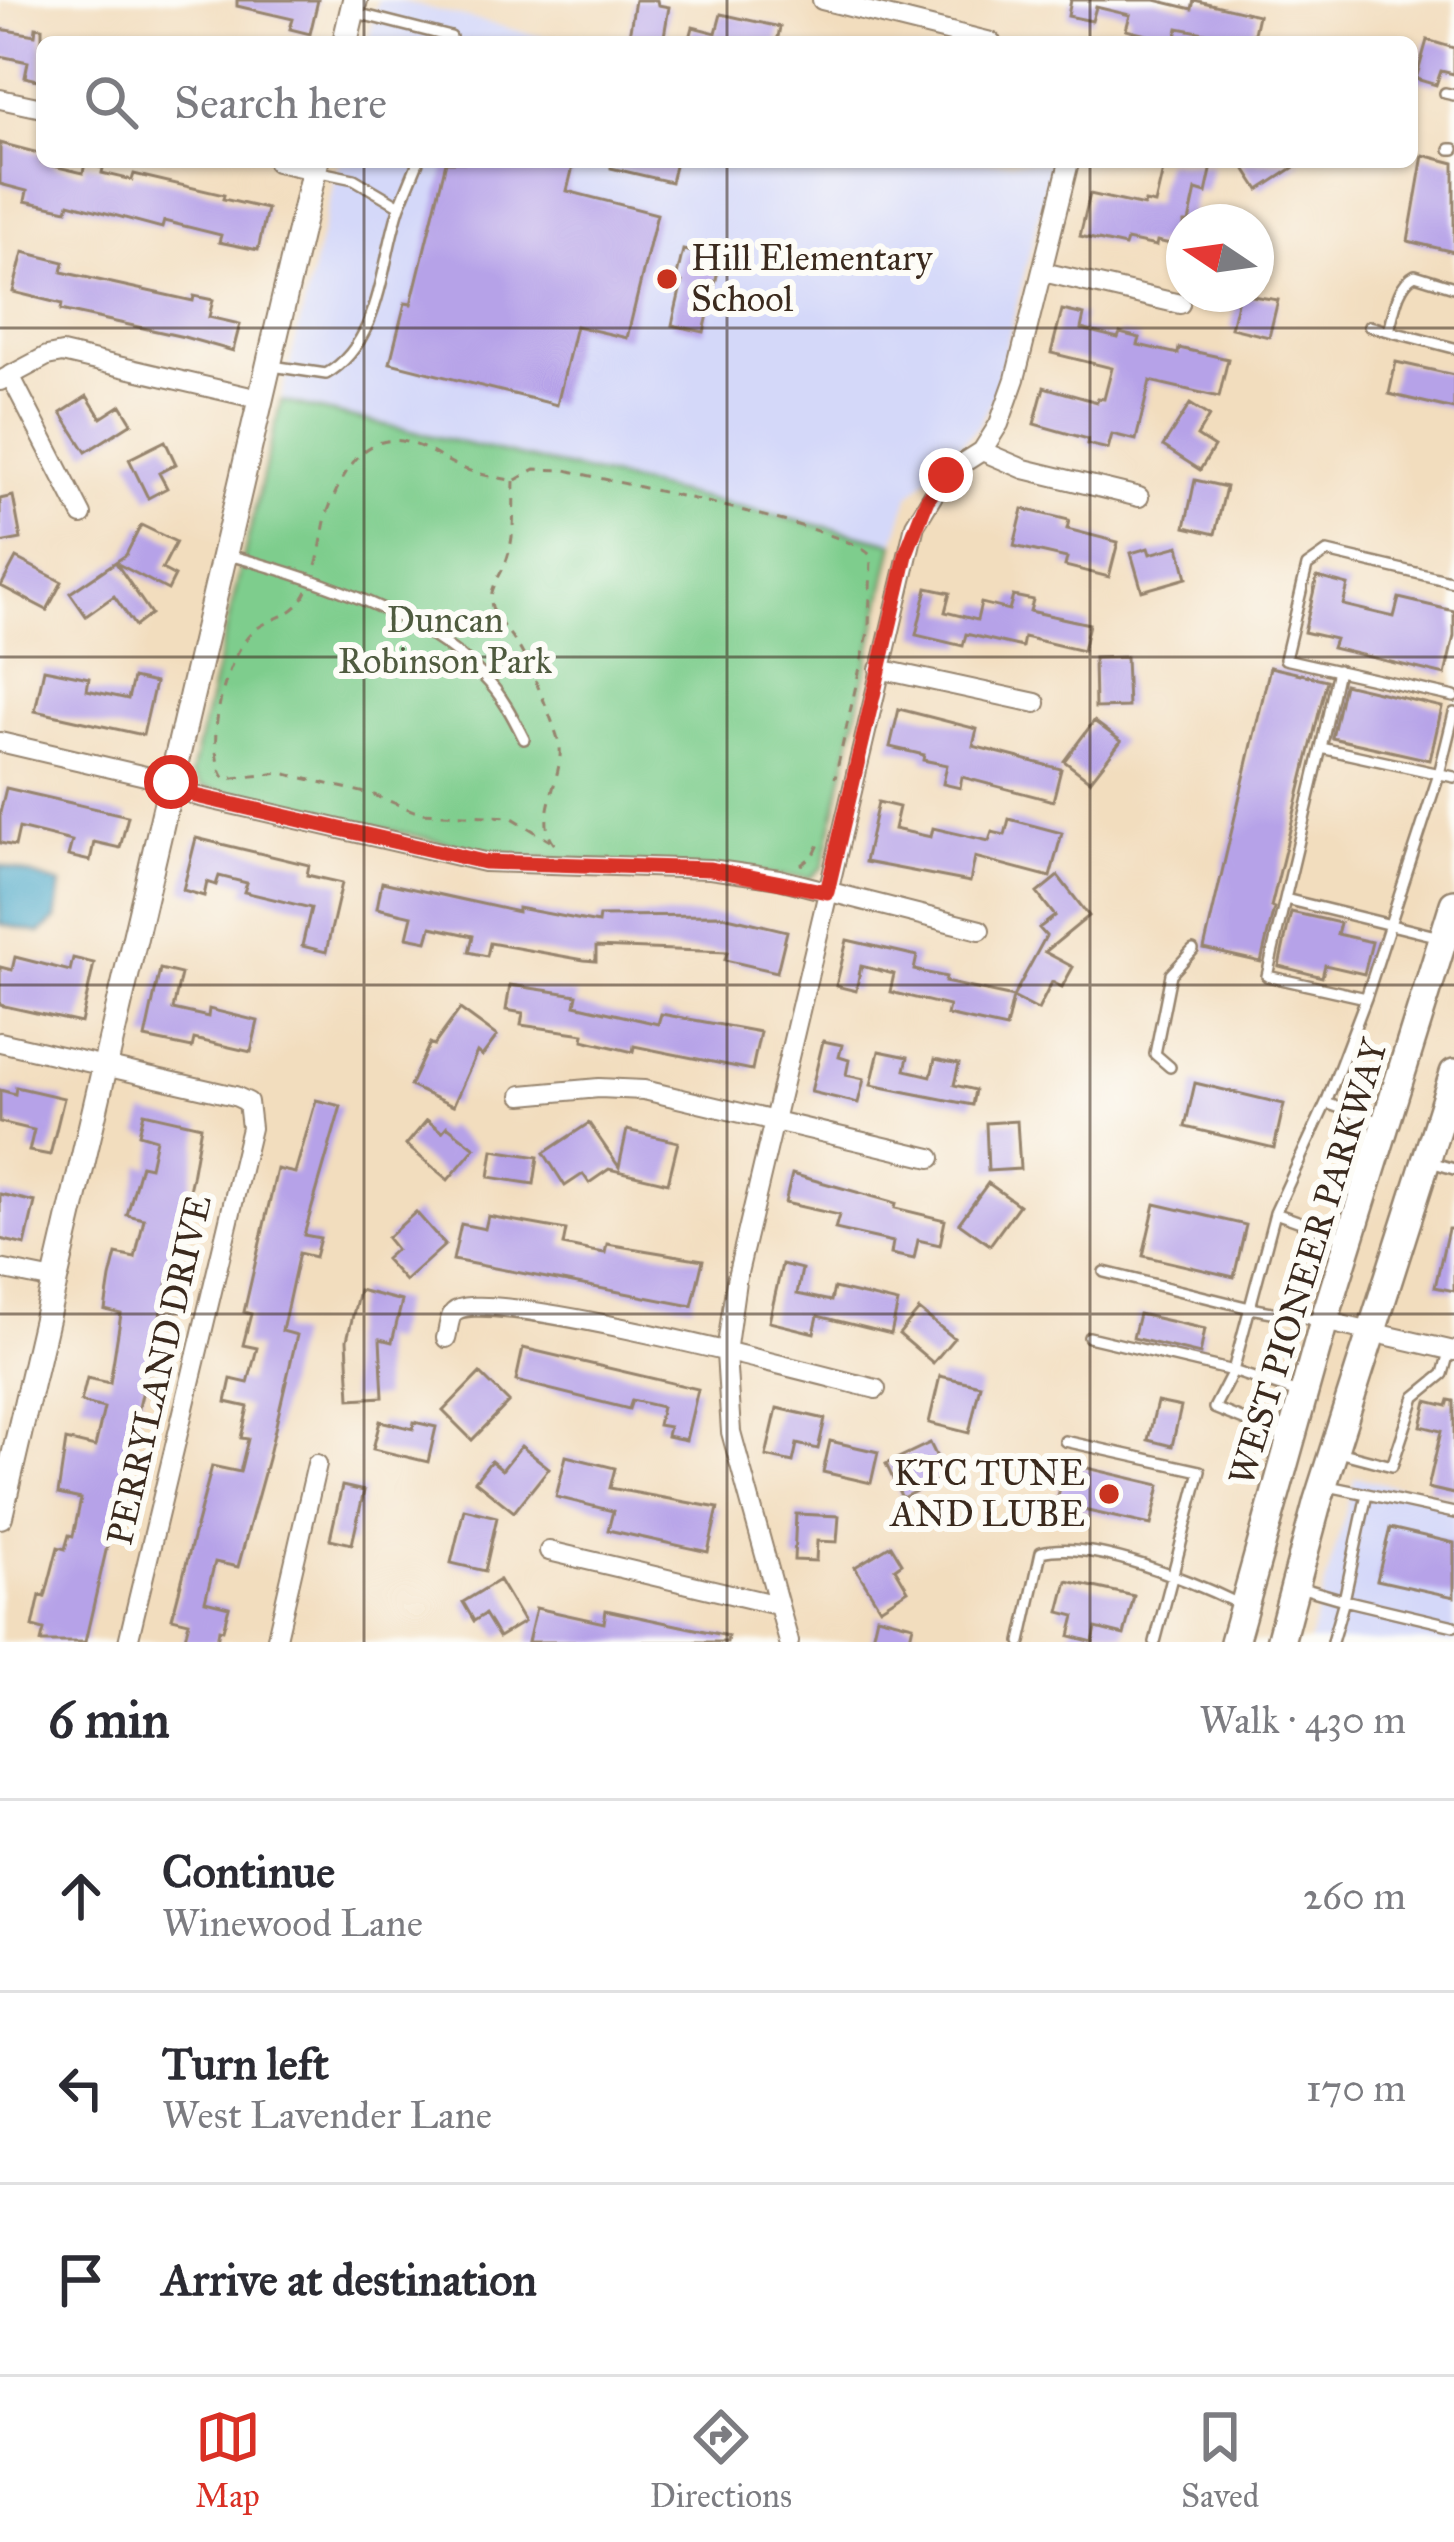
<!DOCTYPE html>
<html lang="en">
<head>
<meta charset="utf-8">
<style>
  :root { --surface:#fff; --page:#f7f7f7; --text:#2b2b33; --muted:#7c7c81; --line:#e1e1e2; --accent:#d93025 }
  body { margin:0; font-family:"IM FELL Great Primer",serif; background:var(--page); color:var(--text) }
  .compass { position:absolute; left:1166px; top:204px; width:108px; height:108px; border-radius:50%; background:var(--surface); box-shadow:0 3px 9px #0004; rotate:283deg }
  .stop { position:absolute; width:36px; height:36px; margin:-27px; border:9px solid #d93025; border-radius:50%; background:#fff }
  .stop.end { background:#d93025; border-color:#fff; box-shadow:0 3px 12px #0008 }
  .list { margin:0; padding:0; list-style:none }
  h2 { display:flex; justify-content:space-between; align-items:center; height:156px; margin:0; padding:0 48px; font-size:51px }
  h2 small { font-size:39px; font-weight:400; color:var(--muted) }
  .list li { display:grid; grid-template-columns:78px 1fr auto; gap:36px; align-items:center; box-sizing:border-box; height:192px; padding:0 48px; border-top:3px solid var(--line) }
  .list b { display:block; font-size:45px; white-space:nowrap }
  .list p { margin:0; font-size:39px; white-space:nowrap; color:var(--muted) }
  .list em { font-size:39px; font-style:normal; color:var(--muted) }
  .icon { flex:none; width:66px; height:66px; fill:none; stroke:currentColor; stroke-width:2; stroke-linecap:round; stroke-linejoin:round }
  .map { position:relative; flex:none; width:1454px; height:1642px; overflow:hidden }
  .search { position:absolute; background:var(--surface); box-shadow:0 3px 9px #0004; left:36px; right:36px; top:36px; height:132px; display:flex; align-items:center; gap:30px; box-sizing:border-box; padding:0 42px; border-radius:18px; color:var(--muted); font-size:45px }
  .sheet { height:732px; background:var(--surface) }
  nav { display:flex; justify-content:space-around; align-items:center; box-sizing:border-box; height:168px; border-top:3px solid var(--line); background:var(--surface); font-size:33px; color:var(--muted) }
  nav a { display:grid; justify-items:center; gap:6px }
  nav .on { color:var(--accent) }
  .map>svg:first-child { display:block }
</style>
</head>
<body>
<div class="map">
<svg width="1454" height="1642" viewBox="0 0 1454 1642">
  <rect width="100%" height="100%" fill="#fdfcf7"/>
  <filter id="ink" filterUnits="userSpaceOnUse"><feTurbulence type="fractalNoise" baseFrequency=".00833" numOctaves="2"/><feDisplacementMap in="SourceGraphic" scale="24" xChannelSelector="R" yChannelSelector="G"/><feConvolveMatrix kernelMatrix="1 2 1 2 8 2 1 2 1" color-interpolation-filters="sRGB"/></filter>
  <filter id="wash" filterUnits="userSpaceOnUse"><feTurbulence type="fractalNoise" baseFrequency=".004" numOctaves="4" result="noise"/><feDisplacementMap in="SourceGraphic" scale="48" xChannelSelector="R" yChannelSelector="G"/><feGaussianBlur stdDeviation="2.7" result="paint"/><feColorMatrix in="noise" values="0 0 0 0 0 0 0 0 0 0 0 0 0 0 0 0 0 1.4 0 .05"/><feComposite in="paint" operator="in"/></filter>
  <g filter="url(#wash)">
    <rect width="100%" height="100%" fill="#f2ddbe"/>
    <path fill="#d4d8f9" d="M378,0H397L563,42H368Z
      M339,162H1040L1051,165L995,393L978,426L909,496L894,543L281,401Z
      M1355,1477L1454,1499V1642H1309Z"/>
    <path fill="#7ecd8d" stroke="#5c7c56" stroke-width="3" d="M281,401L894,543L823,867L810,878L500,855L202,787L191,775Z"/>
    <path fill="#47a5c6" stroke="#416872" stroke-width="3" d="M0,865L61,884L56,919L40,933L0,924Z"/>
    <g id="blocks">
      <path fill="#b6a2e8" d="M237,0H318L310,34L290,29L293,19L237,6Z
        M635,0H657L658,5L669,7L663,42H628Z
        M1071,0H1155L1192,9L1194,0L1258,15L1252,42L1178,28L1175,42L1126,30L1130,15L1096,7L1092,21L1068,16Z
        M721,14L780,27L777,42H689L693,27L716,33Z
        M36,27L42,28V81L25,77L28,62L0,56V29L35,35Z
        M1427,40L1454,48V74L1441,71L1436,85L1416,79Z
        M0,143L42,154V162H54L53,166L83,173L85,163L103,168L102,173L132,180L134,174L224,195L223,199L267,209L258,250L219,242L221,235L164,221L162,228L69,203L67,210L25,201L27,191L0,184Z
        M1423,155L1454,163V252L1408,241Z
        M446,162H574L567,191L657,214L627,338L576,326L557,405L390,363L405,303L411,304Z
        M611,162H676L671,182L611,168Z
        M1165,162L1212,166L1206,193L1196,190L1189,222H1184V247L1157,241L1156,246L1127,240L1125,246L1080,236L1090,194L1144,206L1145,202L1155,204Z
        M1241,162H1302L1259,190Z
        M683,250L721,258L704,332L672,325L682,282L676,280Z
        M23,252L64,262L62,272L193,301L194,296L213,300L209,317L240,324L233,351L184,337L61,310L62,304L13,292Z
        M1239,294L1278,300L1269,337L1231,328Z
        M1062,310L1084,315L1081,329L1118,338L1120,333L1140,338L1138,345L1178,354L1179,348L1228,359L1219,397L1150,381L1136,440L1112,434L1108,449L1087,444L1088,439L1034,424L1044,387L1097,402L1098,398L1104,399L1112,368L1051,353Z
        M1396,362L1454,375V409L1389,394Z
        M87,396L101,418L121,405L132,423L86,452L61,413Z
        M1190,404L1209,416L1197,436L1214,447L1200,470L1163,446Z
        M165,441L176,464L159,473L167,488L148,498L129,459Z
        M1195,480L1226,487L1215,534L1185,527Z
        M13,496L21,539L0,543V499Z
        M1023,509L1069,520L1067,529L1118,542L1109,577L1065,566L1067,558L1014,546Z
        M141,525L176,542L162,569L175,576L168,590L116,563L151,614L135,626L114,596L86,616L70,593L126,555Z
        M1179,546L1187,578L1142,591L1131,553L1148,548L1150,554Z
        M16,558L62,582L47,610L1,586Z
        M1317,577L1348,585L1343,605L1394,617L1399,598L1454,611V636L1445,675L1332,648L1335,639L1304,632Z
        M927,588L950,593L945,612L977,620L981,603L1009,610L1013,596L1033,600L1030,611L1089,624L1083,651L1024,637L1022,647L966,634L963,646L916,635Z
        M1126,657L1128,707L1095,708L1094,658Z
        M1270,667L1327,680L1271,907L1274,908L1261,962L1204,949Z
        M44,669L89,678L87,690L128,699L133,678L155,683L143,735L35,711Z
        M1344,684L1442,707L1430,760L1332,738Z
        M899,709L977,729L973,746L1061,769L1053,801L962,777L960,788L943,784L947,765L923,760L924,755L890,747Z
        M1094,721L1121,741L1090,781L1064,761Z
        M6,788L128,816L120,848L94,842L90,861L68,856L72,841L19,828L15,846L0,843V813Z
        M878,802L899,807L894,829L931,837L933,828L989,841L992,832L1005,835L1009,819L1062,833L1050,877L975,857L970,882L865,862Z
        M196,838L309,865L307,875L342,883L326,952L302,946L311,908L244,892L247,883L219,876L216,885L207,882L204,896L183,890Z
        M1058,876L1089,916L1045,952L1073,967L1062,987L1052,982L1038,1010L1013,997L1046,936L1039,928L1055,916L1037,893Z
        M382,882L518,912V908L598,923L599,916L719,915L787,931L777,972L725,960L727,952L596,947V961L584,960L490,943L487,956L469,952L473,936L431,927L427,941L407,937L412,916L377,908Z
        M1291,912L1340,923L1337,934L1372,942L1364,974L1325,965L1322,977L1279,966Z
        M847,940L917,956L914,970L946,977L945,982L1013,997L1006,1028L947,1015L949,1006L890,992L894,974L861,966L856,991L836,986Z
        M15,957L70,971L73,958L94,963L81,1023L0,1005V967L12,970Z
        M160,969L181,974L173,1009L208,1017L209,1009L258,1021L251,1052L194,1039L192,1048L145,1038Z
        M510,985L577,995L575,1005L658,1024L661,1014L760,1032L752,1070L634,1046L633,1052L583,1040L584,1034L521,1025L523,1013L506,1010Z
        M460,1009L497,1036L482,1056L477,1052L453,1106L410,1086L430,1043L434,1045Z
        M823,1041L842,1045L839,1057L849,1060L846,1075L864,1079L858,1103L811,1092Z
        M879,1051L908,1057L905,1070L931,1076L935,1059L959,1064L954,1085L975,1090L972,1105L871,1085Z
        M1195,1083L1284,1104L1274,1148L1185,1127Z
        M16,1087L64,1098L50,1155L29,1151L34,1130L0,1122V1090L15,1094Z
        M316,1100L341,1106L304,1235L320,1238L315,1257L299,1253L282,1331L297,1335L268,1459L238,1567L215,1562L205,1601L229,1607L223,1630L219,1629L217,1642H184L189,1622L172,1618L212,1466L240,1472L248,1439L241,1438L248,1407L226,1402L231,1379L248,1383L257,1348L243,1345L251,1314L244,1312L277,1169L295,1173Z
        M144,1113L201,1126L192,1177L85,1642H41L44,1630L33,1627L40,1595L45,1597L58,1547L65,1549L69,1535L73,1536L81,1499L58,1494L66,1440L95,1447L104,1408L81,1402L87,1378L110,1383L121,1314L105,1310L110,1278L116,1254L135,1258L144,1219L127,1215L141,1165L150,1167L156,1139L139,1134Z
        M427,1120L442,1132L447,1126L475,1148L448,1180L406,1145Z
        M1017,1121L1020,1169L988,1171L986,1123Z
        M589,1123L619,1167L627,1130L678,1142L668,1183L609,1169L589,1183L583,1174L565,1186L544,1153Z
        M493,1150L538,1157L534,1184L489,1177Z
        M792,1174L896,1203L895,1208L945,1220L940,1245L918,1240L914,1259L891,1254L893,1242L835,1229L839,1215L785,1203Z
        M988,1183L1019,1205L990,1245L959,1223Z
        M0,1194L35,1202L25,1245L0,1239Z
        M1155,1204L1246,1225L1234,1277L1143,1256Z
        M416,1212L445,1245L405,1281L385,1259L396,1249L387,1238Z
        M488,1216L566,1230L563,1245L592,1251L605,1253L607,1244L703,1260L692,1306L453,1260L461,1224L485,1229Z
        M1448,1229H1454V1291L1435,1287Z
        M782,1264L802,1269L797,1294L831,1301L834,1288L898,1303L891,1334L818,1316L814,1333L769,1322Z
        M359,1290L402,1301L392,1342L380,1339L383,1397L350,1399L347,1340Z
        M919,1310L954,1338L933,1363L899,1334Z
        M1139,1314L1205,1329L1200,1354L1133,1338Z
        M523,1348L698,1389L686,1440L667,1436L669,1427L658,1425L662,1407L632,1400L629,1409L516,1381Z
        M480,1373L509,1402L472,1440L443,1411Z
        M940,1376L980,1385L969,1433L929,1423Z
        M1449,1400L1454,1401V1494L1428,1488L1441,1431L1421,1426L1427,1401L1447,1406Z
        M1157,1402L1181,1407L1172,1446L1148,1440Z
        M777,1408L825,1419L818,1449L797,1444L793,1462L766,1456Z
        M380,1421L413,1429L414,1422L436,1427L428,1462L373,1449Z
        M830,1441L878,1452L871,1483L823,1472Z
        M930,1443L946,1476L902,1498L886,1464Z
        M521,1446L549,1468L514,1512L475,1481L491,1461L502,1470Z
        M566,1456L615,1468L610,1488L718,1508L708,1552L608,1530L613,1511L556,1497Z
        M1066,1463L1160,1485L1151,1525L1056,1504Z
        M342,1486L364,1491L352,1544L330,1539Z
        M464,1509L497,1517L485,1571L451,1563Z
        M796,1514L839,1516L837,1542L817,1541L816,1561L794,1560Z
        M1390,1528L1454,1543V1597L1377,1580Z
        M891,1545L902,1563L895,1568L908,1590L880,1608L855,1567Z
        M499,1580L524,1622L499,1637L485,1614L474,1621L463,1602Z
        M1067,1581L1134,1596L1124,1635L1096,1628L1093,1642L1070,1636L1075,1616L1059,1612Z
        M536,1608L604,1623L606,1610L728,1636L727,1642H528Z
        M877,1616L913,1625L909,1642H871Z"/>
    </g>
  </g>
  <g filter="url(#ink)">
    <use href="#blocks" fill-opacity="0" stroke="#96846e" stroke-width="3"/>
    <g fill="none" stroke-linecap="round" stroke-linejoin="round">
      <g stroke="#96846e" stroke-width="14">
        <path id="lane" d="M356,13L451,37L449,42
          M1445,93L1454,95
          M1450,149H1454
          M400,206L418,162
          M1369,326L1454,348
          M1389,331C1394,313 1397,284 1415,275L1454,287
          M272,366L326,374C382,342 381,261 400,206L354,179L315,171
          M228,555C312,577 421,613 484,677C502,695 513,717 524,739
          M1454,582L1327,552L1307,566L1285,659L1454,697
          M1321,748L1338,670
          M1285,899L1267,976L1366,998
          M1440,937L1285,899L1321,748L1454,777
          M1170,1067L1155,1054L1171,974L1193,950
          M1326,1103L1383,1123
          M1431,1162L1454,1169
          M1275,1213L1346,1238
          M1104,1272L1250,1308L1321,1321
          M1089,1337L1233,1371L1275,1213L1326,1103L1366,998L1439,774L1454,713
          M1286,1437L1214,1408L1233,1371L1298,1393
          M1065,1441L1200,1471L1155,1642
          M1339,1452L1392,1466L1415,1397L1443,1374L1449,1352
          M1328,1486L1367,1494L1344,1600L1454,1626
          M1367,1494L1454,1513
          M1299,1587L1344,1600L1332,1642
          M1021,1642L1041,1552C1093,1539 1191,1581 1239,1604"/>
      </g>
      <g stroke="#96846e" stroke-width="22">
        <path id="street" d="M822,0L991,42
          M0,99L42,108
          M277,162L314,170
          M1043,272L1180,304
          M10,375L82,515
          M0,381L47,356L62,353L259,399
          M982,451L1024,469L1139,497
          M879,669L1036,703
          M0,742L171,782L196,796L484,862L710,869L779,879L980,930
          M0,1042L235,1096L248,1102L251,1128L128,1642
          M522,1095L599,1088L644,1090L931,1158
          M0,1269L54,1280
          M1324,1321L1454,1351
          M446,1338C448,1332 449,1317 454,1312C482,1284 823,1376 876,1389
          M549,1551L777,1605
          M276,1642L317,1464
          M789,1642L731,1432L726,1353L736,1281L915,525L946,474L982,451L999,424L1015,379L1069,162"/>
      </g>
      <g stroke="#96846e" stroke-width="28">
        <path id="secondary" d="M345,42L355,0
          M0,1516L316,162"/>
      </g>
      <g stroke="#96846e" stroke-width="32">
        <path id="primary" d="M1234,1642L1324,1321L1454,904
          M1280,1642L1318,1500L1454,1073"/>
      </g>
      <path stroke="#96846e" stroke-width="3" stroke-dasharray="9 9" stroke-linecap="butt" d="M514,481C513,509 516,537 505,564C499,578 488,590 492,607C497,622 510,633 518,646C527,658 559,734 560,748C563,779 532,821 556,846
        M316,565C322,548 322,528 328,511C342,474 364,429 410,443C428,448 443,460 460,467C477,475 497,477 514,481L535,469L566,470C617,484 849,527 871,556L869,628L835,778
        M307,591C295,617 276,615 256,629C225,652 202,749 225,779L282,773L374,795L419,813L511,817L550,841
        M801,865L814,855L821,840"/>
      <use href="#lane" stroke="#fff" stroke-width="9"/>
      <use href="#street" stroke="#fff" stroke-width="18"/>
      <use href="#secondary" stroke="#fff" stroke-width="24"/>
      <use href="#primary" stroke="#fff" stroke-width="27"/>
    </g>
  </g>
  <g fill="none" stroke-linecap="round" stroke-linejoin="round" filter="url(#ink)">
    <path stroke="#d93025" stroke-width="15" d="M171,782L196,796L484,862L710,869L827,892L907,551L927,500L946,475"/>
  </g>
  <path fill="none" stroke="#3b2a1e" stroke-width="3" stroke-opacity="0.55" d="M364,0V42M727,0V42M1090,0V42M364,162V1642M727,162V1642M1090,162V1642M0,328H1454M0,657H1454M0,985H1454M0,1314H1454"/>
  <g fill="#c8321e" stroke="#fdfcf7" stroke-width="4.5">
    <circle cx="667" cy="279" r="12"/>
    <circle cx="1109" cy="1494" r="12"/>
  </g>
  <g text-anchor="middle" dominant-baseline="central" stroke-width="12" stroke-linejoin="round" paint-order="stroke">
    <g font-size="36" fill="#3b2a1e" stroke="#fdfcf7" text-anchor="start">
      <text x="691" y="258">Hill Elementary<tspan x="691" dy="41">School</tspan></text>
      <text x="1085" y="1473" text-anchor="end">KTC TUNE<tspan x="1085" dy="41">AND LUBE</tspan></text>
    </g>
    <g font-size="36" fill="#4f5b3f" stroke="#fdfcf7">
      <text x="445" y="620">Duncan<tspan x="445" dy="41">Robinson Park</tspan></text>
    </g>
    <g font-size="36" fill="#3b2a1e" stroke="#fdfcf7">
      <text transform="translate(1308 1262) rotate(-73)">WEST PIONEER PARKWAY</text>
      <text transform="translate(159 1370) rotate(-77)">PERRYLAND DRIVE</text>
    </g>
  </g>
</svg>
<svg class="compass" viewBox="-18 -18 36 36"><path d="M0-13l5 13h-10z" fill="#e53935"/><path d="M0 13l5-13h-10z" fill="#7c7c81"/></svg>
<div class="stop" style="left:171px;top:782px"></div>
<div class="stop end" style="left:946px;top:475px"></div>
<div class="search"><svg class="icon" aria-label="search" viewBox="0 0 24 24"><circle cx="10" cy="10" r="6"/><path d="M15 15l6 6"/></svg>Search here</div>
</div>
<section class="sheet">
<h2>6 min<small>Walk · 430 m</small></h2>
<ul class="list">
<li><svg class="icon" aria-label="ahead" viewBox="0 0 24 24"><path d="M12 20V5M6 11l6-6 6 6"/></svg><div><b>Continue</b><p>Winewood Lane</p></div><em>260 m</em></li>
<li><svg class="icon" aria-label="left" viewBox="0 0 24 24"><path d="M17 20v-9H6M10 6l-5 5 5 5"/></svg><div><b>Turn left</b><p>West Lavender Lane</p></div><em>170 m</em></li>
<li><svg class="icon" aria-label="arrive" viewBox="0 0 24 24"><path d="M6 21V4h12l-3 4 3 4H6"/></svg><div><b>Arrive at destination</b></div></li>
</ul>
</section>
<nav>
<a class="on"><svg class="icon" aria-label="map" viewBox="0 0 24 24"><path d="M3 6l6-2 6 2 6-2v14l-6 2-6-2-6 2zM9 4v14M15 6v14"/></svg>Map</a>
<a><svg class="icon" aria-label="directions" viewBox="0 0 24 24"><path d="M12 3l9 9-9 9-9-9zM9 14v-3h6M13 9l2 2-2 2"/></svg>Directions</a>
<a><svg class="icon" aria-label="saved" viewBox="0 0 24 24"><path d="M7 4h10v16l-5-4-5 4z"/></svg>Saved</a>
</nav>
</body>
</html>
